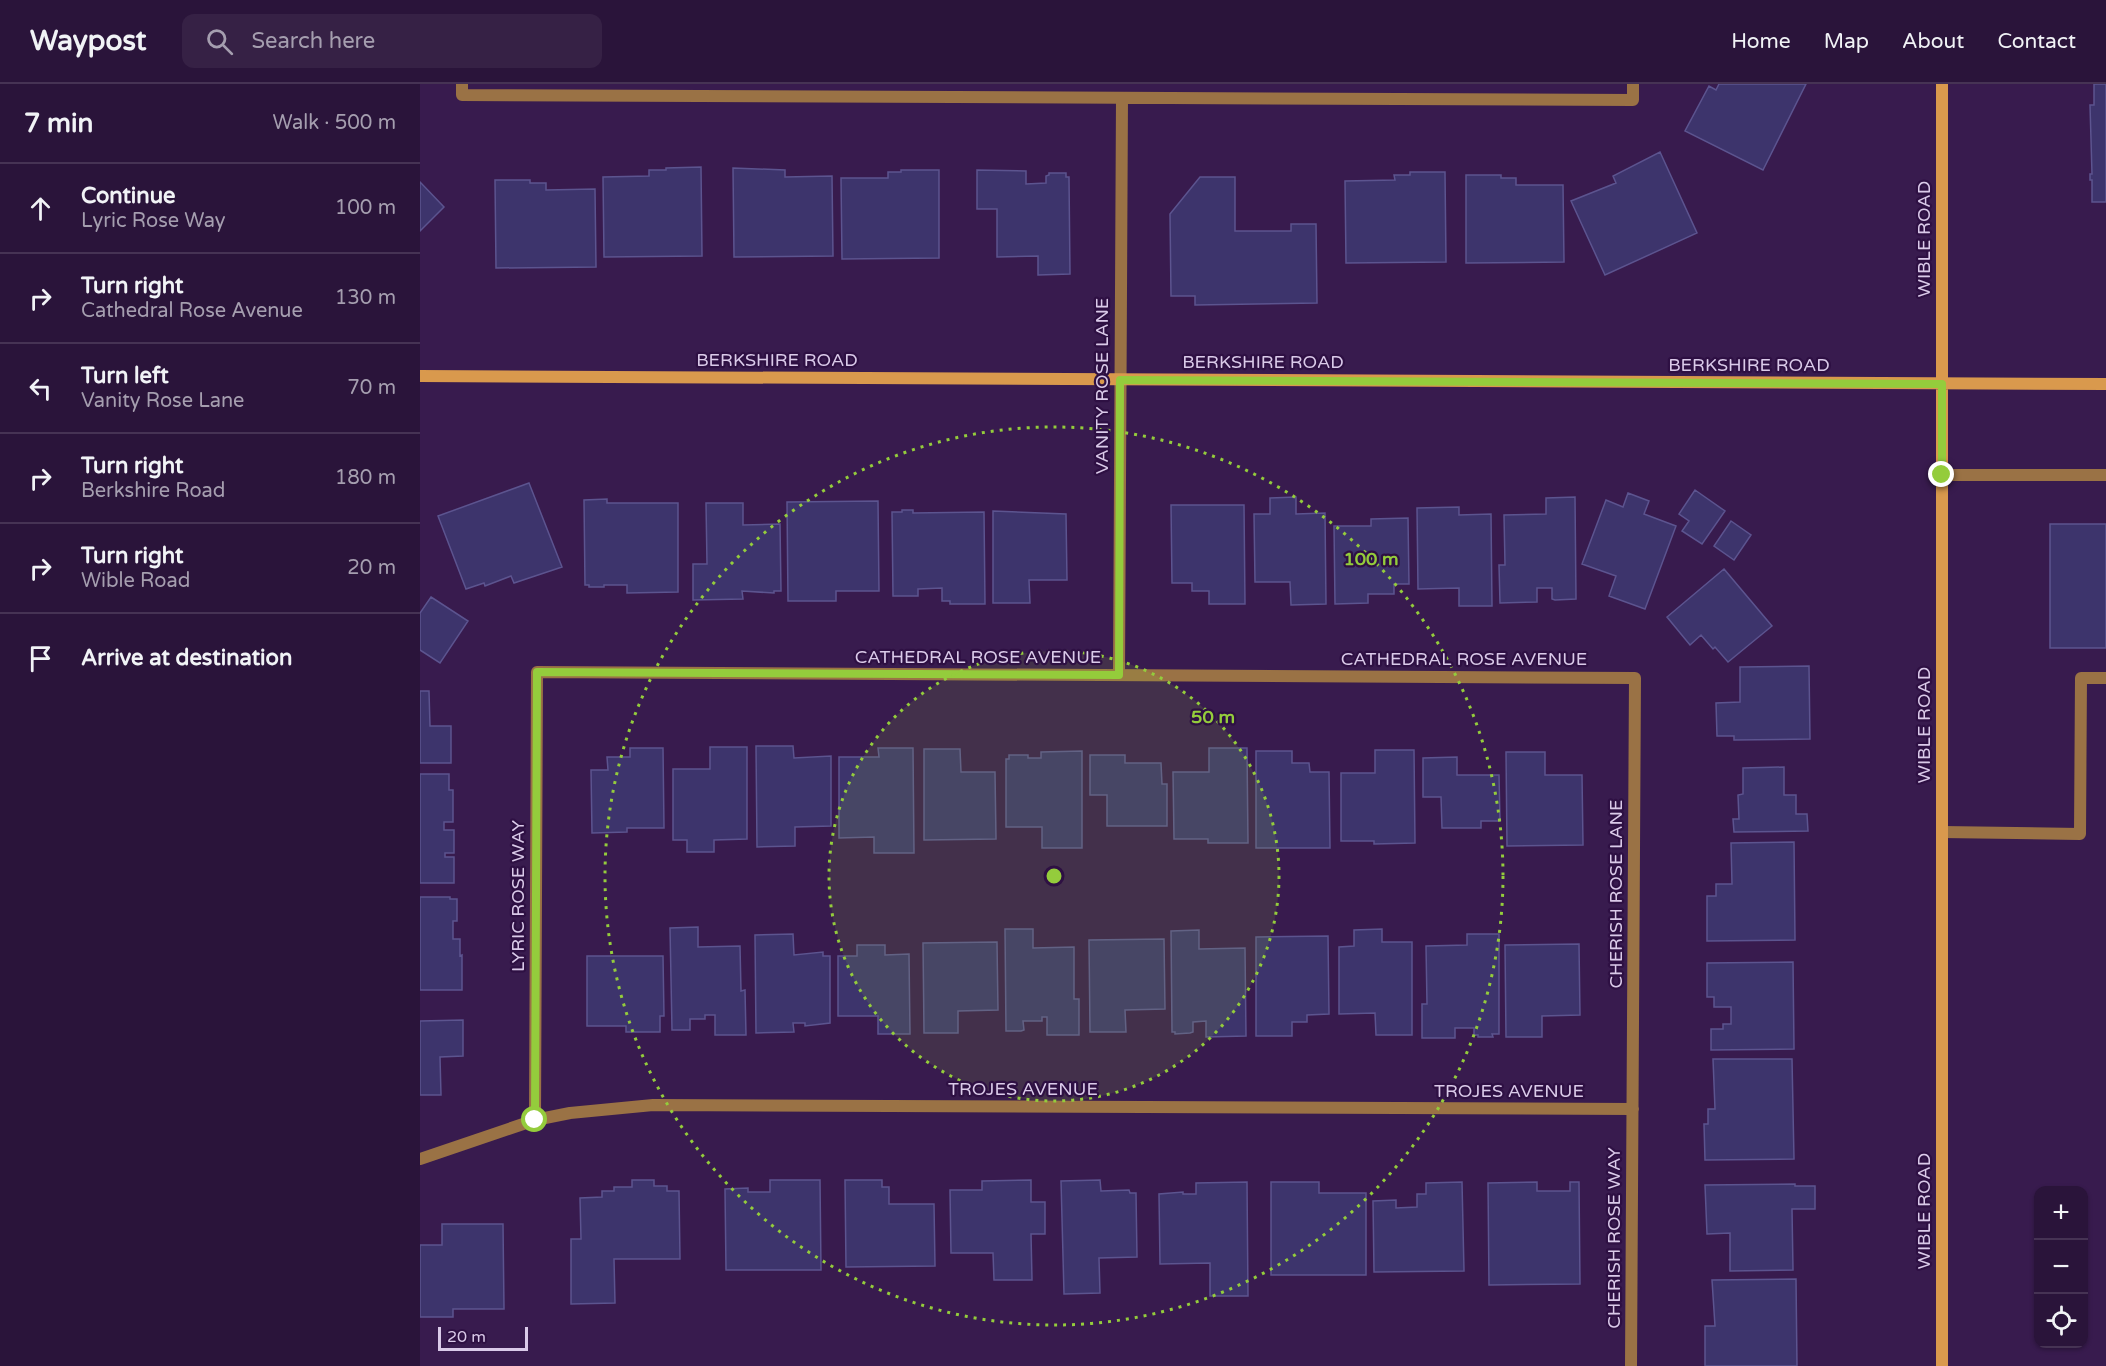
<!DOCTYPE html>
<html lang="en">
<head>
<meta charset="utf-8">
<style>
  :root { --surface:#2a143a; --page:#362145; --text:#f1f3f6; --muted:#a59eaf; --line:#463354 }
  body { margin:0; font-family:"Varela Round",sans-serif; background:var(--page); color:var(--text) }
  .controls { position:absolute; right:18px; bottom:18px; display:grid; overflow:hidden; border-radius:12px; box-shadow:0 2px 4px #0004 }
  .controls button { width:54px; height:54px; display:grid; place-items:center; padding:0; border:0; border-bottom:2px solid var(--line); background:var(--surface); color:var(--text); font:30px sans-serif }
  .scale { position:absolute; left:18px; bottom:15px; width:90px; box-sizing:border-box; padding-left:6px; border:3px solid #dacae9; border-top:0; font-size:16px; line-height:21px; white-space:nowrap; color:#dacae9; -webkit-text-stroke:4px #2e1043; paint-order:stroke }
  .stop { position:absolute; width:18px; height:18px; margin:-14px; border:4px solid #94cc3c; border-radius:50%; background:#fff }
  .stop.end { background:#94cc3c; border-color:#fff; box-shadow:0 2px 6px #0008 }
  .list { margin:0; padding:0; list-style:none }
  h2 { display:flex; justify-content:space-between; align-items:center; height:78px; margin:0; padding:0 24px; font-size:26px }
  h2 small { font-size:20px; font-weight:400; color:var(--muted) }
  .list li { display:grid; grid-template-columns:39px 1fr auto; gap:18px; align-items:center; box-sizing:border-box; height:90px; padding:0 24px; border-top:2px solid var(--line) }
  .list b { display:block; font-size:22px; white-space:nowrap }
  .list p { margin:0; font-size:20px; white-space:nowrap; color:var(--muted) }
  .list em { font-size:20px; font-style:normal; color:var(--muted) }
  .icon { flex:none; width:33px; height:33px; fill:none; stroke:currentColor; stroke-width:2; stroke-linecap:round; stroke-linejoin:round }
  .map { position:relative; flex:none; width:1686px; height:1282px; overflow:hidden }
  header { display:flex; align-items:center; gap:36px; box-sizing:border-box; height:84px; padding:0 30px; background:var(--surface); border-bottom:2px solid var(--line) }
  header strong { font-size:28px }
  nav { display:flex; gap:33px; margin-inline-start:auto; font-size:21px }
  .search { width:420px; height:54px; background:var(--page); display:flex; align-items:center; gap:15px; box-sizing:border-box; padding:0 21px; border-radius:12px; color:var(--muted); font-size:22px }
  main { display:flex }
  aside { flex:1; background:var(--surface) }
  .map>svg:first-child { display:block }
</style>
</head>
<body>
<header>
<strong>Waypost</strong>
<div class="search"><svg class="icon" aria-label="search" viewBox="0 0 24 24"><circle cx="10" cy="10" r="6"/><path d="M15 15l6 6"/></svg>Search here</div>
<nav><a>Home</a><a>Map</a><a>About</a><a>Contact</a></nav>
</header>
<main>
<aside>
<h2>7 min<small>Walk · 500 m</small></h2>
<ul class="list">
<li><svg class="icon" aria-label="ahead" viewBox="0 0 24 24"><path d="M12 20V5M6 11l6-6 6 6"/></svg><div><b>Continue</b><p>Lyric Rose Way</p></div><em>100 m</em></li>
<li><svg class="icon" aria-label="right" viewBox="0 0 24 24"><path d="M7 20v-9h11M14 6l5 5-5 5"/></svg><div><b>Turn right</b><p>Cathedral Rose Avenue</p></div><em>130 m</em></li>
<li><svg class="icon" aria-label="left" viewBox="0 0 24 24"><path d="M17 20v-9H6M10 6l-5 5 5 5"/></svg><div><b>Turn left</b><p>Vanity Rose Lane</p></div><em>70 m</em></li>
<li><svg class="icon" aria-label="right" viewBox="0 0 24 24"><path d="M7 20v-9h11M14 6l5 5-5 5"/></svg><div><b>Turn right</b><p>Berkshire Road</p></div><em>180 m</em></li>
<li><svg class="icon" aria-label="right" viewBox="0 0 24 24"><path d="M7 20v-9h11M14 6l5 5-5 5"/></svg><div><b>Turn right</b><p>Wible Road</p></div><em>20 m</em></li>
<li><svg class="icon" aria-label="arrive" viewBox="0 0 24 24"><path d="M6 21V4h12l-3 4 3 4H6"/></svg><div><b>Arrive at destination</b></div></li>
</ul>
</aside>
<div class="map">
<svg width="1686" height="1282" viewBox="0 0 1686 1282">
  <rect width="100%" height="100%" fill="#381b4e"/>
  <path fill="#3d346c" stroke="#5c548f" stroke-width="1.5" d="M1299,0H1386L1343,86L1265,47L1289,2L1296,6Z
    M1674,0H1686V118H1672V96H1670V90H1672L1670,21H1674Z
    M1240,68L1277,149L1185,191L1151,117L1196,99L1193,92Z
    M281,83L282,172L184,173L183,93L229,92V86H246V84Z
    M313,84L365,86V93L412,92L413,172L314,173Z
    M481,86H519V174L422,175L421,94H468V88H481Z
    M557,86L606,87V100L626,99V92L629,91V89H646V93H649L650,190L618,191V172L577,173V125H557Z
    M990,88H1025L1026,178L926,179L925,97L975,96L974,91H990Z
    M1046,91H1081V94H1096V101H1143L1144,178L1046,179Z
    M780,93H815V147H871V140H896L897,219L775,221V212H751L750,130Z
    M75,96H110V99H126V106L175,105L176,183L76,184Z
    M0,98L24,123L0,147Z
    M109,399L142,483L94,499L91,492L65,502L64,499L46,505L18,432Z
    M1275,406L1305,427L1282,460L1262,447L1269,437L1259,430Z
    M1208,409L1229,417L1224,430L1256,442L1225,525L1189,512L1196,492L1162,480L1186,416L1203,423Z
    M876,413V430L905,429L906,520L871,521L870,498H835L834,430H850V414Z
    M1155,413L1156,515L1135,516L1132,515V504H1117V518L1080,519L1079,481H1085L1084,431L1126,430V414Z
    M187,415V419H258V508L207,509V501H184V503H169V501H165L164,416Z
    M458,417L459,507H416V517H368L367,418Z
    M286,419H323V441L360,440L361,507H354V509L322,507L323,515L273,516V480H287Z
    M751,421H824L825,520H789V507H772V499H752Z
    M1039,423V431L1071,430L1072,522H1039V504L998,505L997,424Z
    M482,426H493V429L564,428L565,520H530V517H522V504L498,505V512H473L472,428H482Z
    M573,427L646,430L647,496H609L610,519H573Z
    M988,434L989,500H974V510H948V519L915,520L914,442H951V435Z
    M1311,437L1331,451L1314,476L1294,462Z
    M1630,440H1686V564H1630Z
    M1304,485L1352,542L1308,578L1295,563L1293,565L1281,551L1270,561L1247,533Z
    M11,513L48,537L20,579L0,566V529Z
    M1389,582L1390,655L1314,656V652H1297L1296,619L1320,618V583Z
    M0,607H9L10,642H31V679H0Z
    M336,662H373L374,674L411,672V742L375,743V762L337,763Z
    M290,663H327V755L294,756V768H267V756H253V685H290Z
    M210,664H243L244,744H207V748L172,749L171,686H188L187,673H210Z
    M458,664H493L494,769H454V753L419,754V673H459Z
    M789,664H827L828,759H788V755H754L753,688H789Z
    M504,665H540L541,688H575L576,755L504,756Z
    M955,666H994L995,759L954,760V757H921V689H955Z
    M662,667V764H622V743H586V675H589V671H608V674H621V668Z
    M836,667H872V679H889L890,688H909L910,764H836Z
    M1086,668H1125V691H1162L1163,761L1087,762Z
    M670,671H705V679H741L742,700H747V742H687V711H670Z
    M1037,673V691H1079L1080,737H1061V744H1022L1021,713H1003V674Z
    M1364,683V711H1376V730H1387L1388,747L1314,748L1313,735H1319L1318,711L1323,710V684Z
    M0,690H29V706H33V738H24V746H34V769H25V773H34V799H0Z
    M1374,758L1375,856L1287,857V812H1296V800H1312L1311,759Z
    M0,813H30V815H37V837H33V855H40V872L42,871V906H0Z
    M278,843V863L320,862L321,907L325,906L326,951H295V931H285V935H270V946H252L250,844Z
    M585,845H613V864L654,863V915H659V951H627V933H622V937H603L604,946L601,947H586Z
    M962,845V858H992V951H956L955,929L919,930V863L934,862V846Z
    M779,846V865L825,864L826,952L786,953V937L773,938V948L770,949L755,950V948H752L751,847Z
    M373,850L374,871L403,868V872H410V939L385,942V939H373L374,948L336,949L335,851Z
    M1047,850H1079V950H1072L1073,953H1058V951H1054V944H1035V954H1002V920H1007L1006,862L1047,861Z
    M908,852L909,930L887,931V938H872V952H836V853Z
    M744,855L745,925L705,926L706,948H670L669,856Z
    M577,858L578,926L538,927V949H504L503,859Z
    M1159,860L1160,931L1122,932V953H1086L1085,861Z
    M437,861H465V871L489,870L490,950H458V932H418V872H437Z
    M167,872H243L244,932H240V948H206V942H167Z
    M1373,878L1374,965L1291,966V945H1303V940H1311V923H1294V913H1287V879Z
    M43,936V972L20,973L21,1011H0V937Z
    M1293,975H1372L1374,1075L1285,1076L1284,1040H1288V1025H1295Z
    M212,1096H234V1102H247V1107H259L260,1175H194L195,1219L151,1220V1155H161L160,1114L182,1113V1107H194V1103H212Z
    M350,1096H400L401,1186H306L305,1105L328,1104V1108H350Z
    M425,1096H462V1103H469V1120H514L515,1182L426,1183Z
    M611,1096V1118H625V1150H611L612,1196H574L573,1169H531L530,1106H562V1097Z
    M680,1096L681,1107L709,1106L710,1109H716L717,1173L679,1174L680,1209L644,1210L641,1097Z
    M827,1098L828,1212H790V1179L740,1180L739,1110L763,1108V1110H776V1099Z
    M851,1098H899V1109H946V1191H851Z
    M1042,1098L1044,1187L954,1188L953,1117L976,1116V1124L997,1123V1110H1006V1099Z
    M1117,1098V1107H1150V1098H1159L1160,1200L1069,1201L1068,1099Z
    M1375,1100V1102H1395V1125H1372L1373,1186L1310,1187V1149L1287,1150L1285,1101Z
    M22,1140H83L84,1225H33V1233H0V1161H22Z
    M1376,1195L1377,1282H1285V1242H1295L1292,1196Z"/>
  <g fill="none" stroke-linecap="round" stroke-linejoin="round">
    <path stroke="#9a7245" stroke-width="12" d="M1522,391H1686
      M1522,748L1660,750L1661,594H1686"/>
    <path stroke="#9a7245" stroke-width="12" d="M42,0V11L1213,16V0
      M699,591L702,14
      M115,1036L117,588L1215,594L1211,1282
      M0,1075L115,1036L150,1029L233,1021L1213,1025"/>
    <path stroke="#d9994d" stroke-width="12" d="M1522,0V1282
      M0,292L1686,300"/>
  </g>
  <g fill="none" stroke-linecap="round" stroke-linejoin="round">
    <path stroke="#94cc3c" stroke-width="8" d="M115,1036L117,588L699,591L700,296L1522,300V391"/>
  </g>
  <circle cx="634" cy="792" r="225" fill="#94cc3c" fill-opacity=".12"/>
  <g fill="none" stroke="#94cc3c" stroke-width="3" stroke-dasharray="3 6">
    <circle cx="634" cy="792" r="225"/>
    <circle cx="634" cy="792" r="449"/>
  </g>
  <g text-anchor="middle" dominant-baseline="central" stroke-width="4.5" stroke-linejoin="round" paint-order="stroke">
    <g font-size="18" fill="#dacae9" stroke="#2e1043">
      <text transform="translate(1504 155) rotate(-90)">WIBLE ROAD</text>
      <text x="357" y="276">BERKSHIRE ROAD</text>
      <text x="843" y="278">BERKSHIRE ROAD</text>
      <text x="1329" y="281">BERKSHIRE ROAD</text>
      <text transform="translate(682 302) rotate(-90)">VANITY ROSE LANE</text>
      <text x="558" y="573">CATHEDRAL ROSE AVENUE</text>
      <text x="1044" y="575">CATHEDRAL ROSE AVENUE</text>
      <text transform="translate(1504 641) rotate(-90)">WIBLE ROAD</text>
      <text transform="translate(1196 810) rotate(-90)">CHERISH ROSE LANE</text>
      <text transform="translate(98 812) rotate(-90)">LYRIC ROSE WAY</text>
      <text x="603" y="1005">TROJES AVENUE</text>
      <text x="1089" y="1007">TROJES AVENUE</text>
      <text transform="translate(1504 1127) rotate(-90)">WIBLE ROAD</text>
      <text transform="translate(1194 1154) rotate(-90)">CHERISH ROSE WAY</text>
    </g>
  </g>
  <circle cx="634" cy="792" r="9" fill="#94cc3c" stroke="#2e1043" stroke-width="3"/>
  <g font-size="18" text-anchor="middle" font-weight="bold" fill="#94cc3c" stroke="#2e1043" stroke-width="4.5" stroke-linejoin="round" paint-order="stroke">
    <text x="951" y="481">100 m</text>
    <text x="793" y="639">50 m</text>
  </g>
</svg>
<div class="controls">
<button>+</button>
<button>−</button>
<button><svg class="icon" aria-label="locate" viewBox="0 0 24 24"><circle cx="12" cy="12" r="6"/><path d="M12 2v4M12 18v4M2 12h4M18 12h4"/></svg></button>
</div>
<div class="scale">20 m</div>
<div class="stop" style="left:115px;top:1036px"></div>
<div class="stop end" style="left:1522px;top:391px"></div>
</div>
</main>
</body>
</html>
